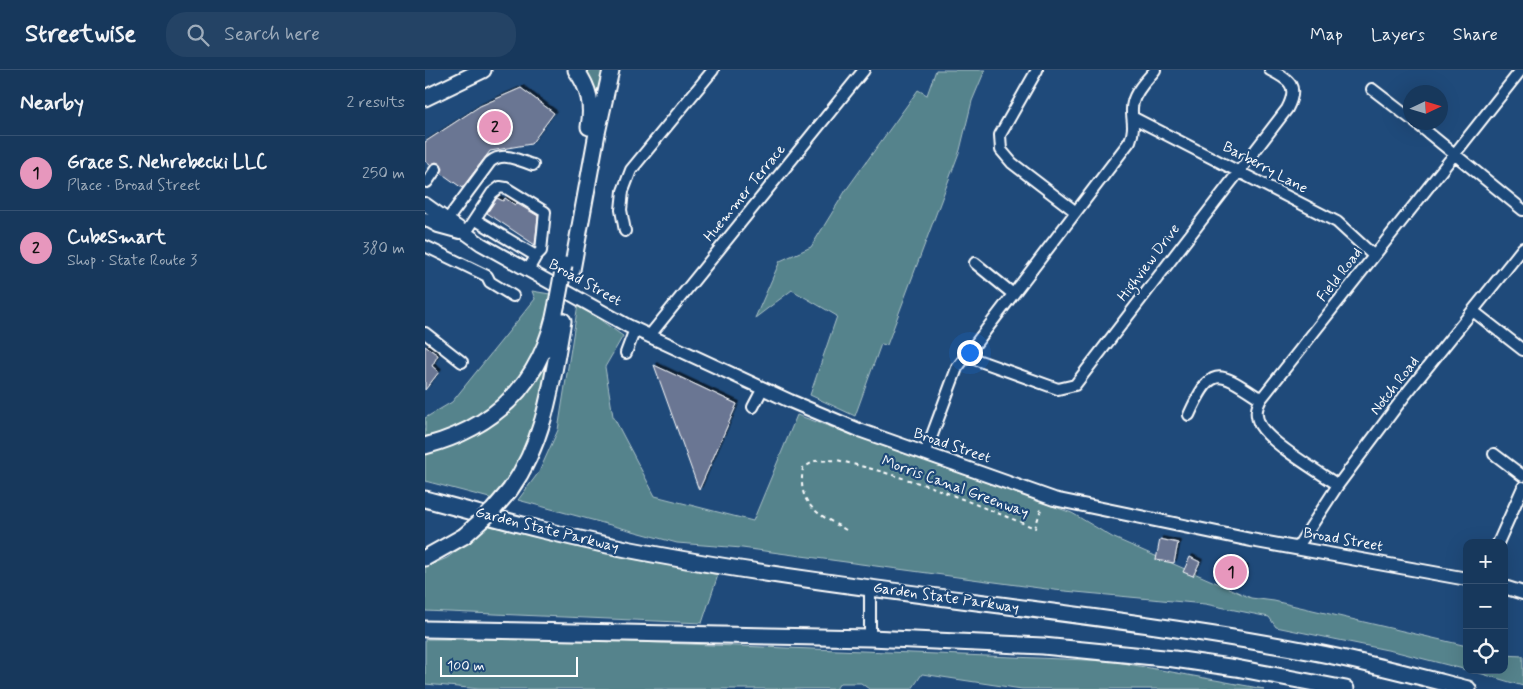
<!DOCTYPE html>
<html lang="en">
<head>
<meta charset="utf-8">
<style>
  :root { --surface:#17385c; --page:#244365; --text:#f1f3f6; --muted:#9eacbb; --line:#365272; --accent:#e797bd }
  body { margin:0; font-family:Mynerve,sans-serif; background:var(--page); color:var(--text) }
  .controls { position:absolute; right:15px; bottom:15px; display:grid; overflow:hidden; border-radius:10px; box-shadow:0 5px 20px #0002 }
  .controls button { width:45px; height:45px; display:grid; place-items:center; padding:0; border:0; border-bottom:1px solid var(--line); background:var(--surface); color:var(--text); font:25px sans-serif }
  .compass { position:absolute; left:978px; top:15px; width:45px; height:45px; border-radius:50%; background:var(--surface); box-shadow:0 5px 20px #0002; rotate:86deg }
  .scale { position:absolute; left:15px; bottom:12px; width:138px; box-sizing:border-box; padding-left:5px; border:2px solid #fff; border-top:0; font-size:14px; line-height:18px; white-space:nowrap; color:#fff; -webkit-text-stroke:4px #1f4a7a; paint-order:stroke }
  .you { position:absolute; left:544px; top:282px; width:18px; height:18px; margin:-12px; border:4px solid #fff; border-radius:50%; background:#1a73e8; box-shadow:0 0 0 8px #1a73e833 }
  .badge { display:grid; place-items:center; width:32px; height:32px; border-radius:50%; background:var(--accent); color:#111; font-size:16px; font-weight:700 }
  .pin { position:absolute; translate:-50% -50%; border:2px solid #fff; box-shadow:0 1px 5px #0006 }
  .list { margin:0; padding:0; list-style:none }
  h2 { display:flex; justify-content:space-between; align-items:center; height:65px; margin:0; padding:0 20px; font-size:21px }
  h2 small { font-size:16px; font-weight:400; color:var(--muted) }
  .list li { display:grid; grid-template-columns:32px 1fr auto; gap:15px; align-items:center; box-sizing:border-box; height:75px; padding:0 20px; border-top:1px solid var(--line) }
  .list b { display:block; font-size:19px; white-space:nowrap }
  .list p { margin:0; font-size:16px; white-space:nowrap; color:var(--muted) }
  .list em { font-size:16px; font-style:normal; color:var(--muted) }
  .icon { flex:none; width:28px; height:28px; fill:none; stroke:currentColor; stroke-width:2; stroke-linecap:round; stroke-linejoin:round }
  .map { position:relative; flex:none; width:1098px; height:619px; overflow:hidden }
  header { display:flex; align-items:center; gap:30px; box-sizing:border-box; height:70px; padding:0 25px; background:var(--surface); border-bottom:1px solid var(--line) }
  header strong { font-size:24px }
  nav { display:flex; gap:28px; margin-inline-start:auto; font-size:18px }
  .search { width:350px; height:45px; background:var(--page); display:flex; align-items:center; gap:12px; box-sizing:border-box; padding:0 18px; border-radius:20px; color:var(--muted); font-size:19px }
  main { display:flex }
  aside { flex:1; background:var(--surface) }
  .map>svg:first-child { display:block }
</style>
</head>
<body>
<header>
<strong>Streetwise</strong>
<div class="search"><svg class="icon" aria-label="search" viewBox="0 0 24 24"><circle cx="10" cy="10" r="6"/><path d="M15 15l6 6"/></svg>Search here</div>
<nav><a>Map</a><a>Layers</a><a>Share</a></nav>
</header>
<main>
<aside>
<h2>Nearby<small>2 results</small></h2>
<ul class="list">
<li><span class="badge">1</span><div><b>Grace S. Nehrebecki LLC</b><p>Place · Broad Street</p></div><em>250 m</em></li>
<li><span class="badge">2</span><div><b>CubeSmart</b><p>Shop · State Route 3</p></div><em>380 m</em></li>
</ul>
</aside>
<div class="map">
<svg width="1098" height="619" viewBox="0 0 1098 619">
  <defs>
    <filter id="shadow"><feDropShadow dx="2.5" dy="-2.5" stdDeviation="0" flood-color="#0009"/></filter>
  </defs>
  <rect width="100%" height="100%" fill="#1f4a7a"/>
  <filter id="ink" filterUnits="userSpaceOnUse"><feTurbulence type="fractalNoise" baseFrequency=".02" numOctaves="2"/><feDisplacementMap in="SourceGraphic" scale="10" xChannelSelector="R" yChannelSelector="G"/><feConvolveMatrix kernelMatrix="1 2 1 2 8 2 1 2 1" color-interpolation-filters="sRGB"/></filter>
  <g filter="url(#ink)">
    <path fill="#55838c" stroke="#aac1c6" d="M156,0H182L171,40Z
      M511,0H560L547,31L535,80L462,275L456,274L430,346L385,325L412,246L367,220L330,248L355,191L386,177L421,120L493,20L502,25Z
      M107,221L131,225L127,249L98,311L72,336L15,364L0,366V348L27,332L110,229Z
      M153,234L198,266L180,297L188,346L230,426L328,451L372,345L647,443L687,467L826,528L849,531L1042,576V600L972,582L851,557L844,547L780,534L629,520L317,478L252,473L93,430L114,402L133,360Z
      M132,275L113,363L72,430L0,411V380L44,367L99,326Z
      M64,456L293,505L277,553L0,541V497L22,488Z
      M0,569H137L687,591L839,619H597L497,604L487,619H444L436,613H415L411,619H55L0,614Z
      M1079,585L1098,586V616L1044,600H1079Z"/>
    <path fill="#6b7693" stroke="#fff" filter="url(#shadow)" d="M96,18L129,43L106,74L65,81L37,118L16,103L18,99L15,94L11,92L5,95L0,91V72L55,36Z
      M72,128L78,131L80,128L90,135L91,133L113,146L110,175L62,143Z
      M0,276L13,285L7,296L14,302L0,320Z
      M229,295L312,334L274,420Z
      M735,469L753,473L749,493L731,490Z
      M765,487L775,492L768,506L758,502Z
      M796,492L821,498L816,513L792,505Z"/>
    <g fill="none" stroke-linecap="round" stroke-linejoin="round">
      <g stroke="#fff" stroke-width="14">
        <path id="minor" d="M612,0L575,65L576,80L587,93L651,142
          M947,19L986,49
          M709,48L912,152L949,186
          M990,52L1098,140
          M2,112L11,99
          M23,149L65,92C78,81 93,90 108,95
          M51,150L111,186L103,200
          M200,161L196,140L198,121L206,100L288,0
          M40,164L67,123L75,117L81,118L120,142L116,181L111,186
          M0,176L62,206L65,212L88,226
          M550,193L588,224
          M1048,241L1098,280
          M0,263L37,292
          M225,265L439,0
          M201,283L210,259
          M541,286L633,319L650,315L862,39C874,16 865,10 845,0
          M328,337L338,318
          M764,345C787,294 793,301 836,329
          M500,384L532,298L705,71C712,54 704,45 708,32C711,20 722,10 730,0
          M1069,384L1098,406
          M913,415C894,402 846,374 835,355C830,345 831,338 836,329L1096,0
          M1073,473L1098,417
          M872,478L913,415L981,324L1098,178
          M445,517V568"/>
      </g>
      <g stroke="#fff" stroke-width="16">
        <path id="major" d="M0,134L56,174L203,256L365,331L434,360L629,429L826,470L1042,509
          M0,149L13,156L35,162
          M1079,517L1098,523"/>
      </g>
      <g stroke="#fff" stroke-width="19">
        <path id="highway" d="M151,0C164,18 168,35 164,57
          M0,28L58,0
          M147,200L172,63L186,0
          M0,376C75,356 119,308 132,233
          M85,420C121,369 127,311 138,251
          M0,429C77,450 154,471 233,485C450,525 671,541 888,582C940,592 992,606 1043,619
          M0,488L39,466
          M0,559L445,568L618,576L749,589L811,598L921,619"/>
      </g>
      <path stroke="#fff" stroke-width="2" stroke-dasharray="4 4" stroke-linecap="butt" d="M421,460C392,443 372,436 378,398L390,391L412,390L451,400L507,417L610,458L617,436"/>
      <use href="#minor" stroke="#1f4a7a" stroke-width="10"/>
      <use href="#major" stroke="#1f4a7a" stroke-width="12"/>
      <use href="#highway" stroke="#1f4a7a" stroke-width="15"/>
      <g stroke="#fff" stroke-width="19" stroke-linecap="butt">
        <path id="highway-bridge" d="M132,233L139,195
          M39,466L68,440L85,420"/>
      </g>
      <use href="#highway-bridge" stroke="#1f4a7a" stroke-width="15"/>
    </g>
  </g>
  <g text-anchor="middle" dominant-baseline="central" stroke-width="4.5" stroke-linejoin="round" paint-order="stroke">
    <g font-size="15" fill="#fff" stroke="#1f4a7a">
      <text transform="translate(840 98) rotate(28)">Barberry Lane</text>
      <text transform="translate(320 123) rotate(-51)">Huemmer Terrace</text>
      <text transform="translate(724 193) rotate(-53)">Highview Drive</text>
      <text transform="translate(915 205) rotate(-52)">Field Road</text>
      <text transform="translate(160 213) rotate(29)">Broad Street</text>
      <text transform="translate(970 316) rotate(-52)">Notch Road</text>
      <text transform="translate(527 376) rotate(19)">Broad Street</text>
      <text transform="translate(530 417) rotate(20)">Morris Canal Greenway</text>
      <text transform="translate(122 460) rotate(14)">Garden State Parkway</text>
      <text transform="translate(918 470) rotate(10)">Broad Street</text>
      <text transform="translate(521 528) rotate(8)">Garden State Parkway</text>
    </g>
  </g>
</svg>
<div class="controls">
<button>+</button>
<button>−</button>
<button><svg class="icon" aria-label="locate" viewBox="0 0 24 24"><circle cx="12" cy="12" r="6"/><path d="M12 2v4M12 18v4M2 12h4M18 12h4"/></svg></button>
</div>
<svg class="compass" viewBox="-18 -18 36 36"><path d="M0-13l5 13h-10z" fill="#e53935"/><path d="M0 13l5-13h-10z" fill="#9eacbb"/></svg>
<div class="scale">100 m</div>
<div class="you"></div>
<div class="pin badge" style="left:806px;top:502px">1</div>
<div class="pin badge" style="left:70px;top:57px">2</div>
</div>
</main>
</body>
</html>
